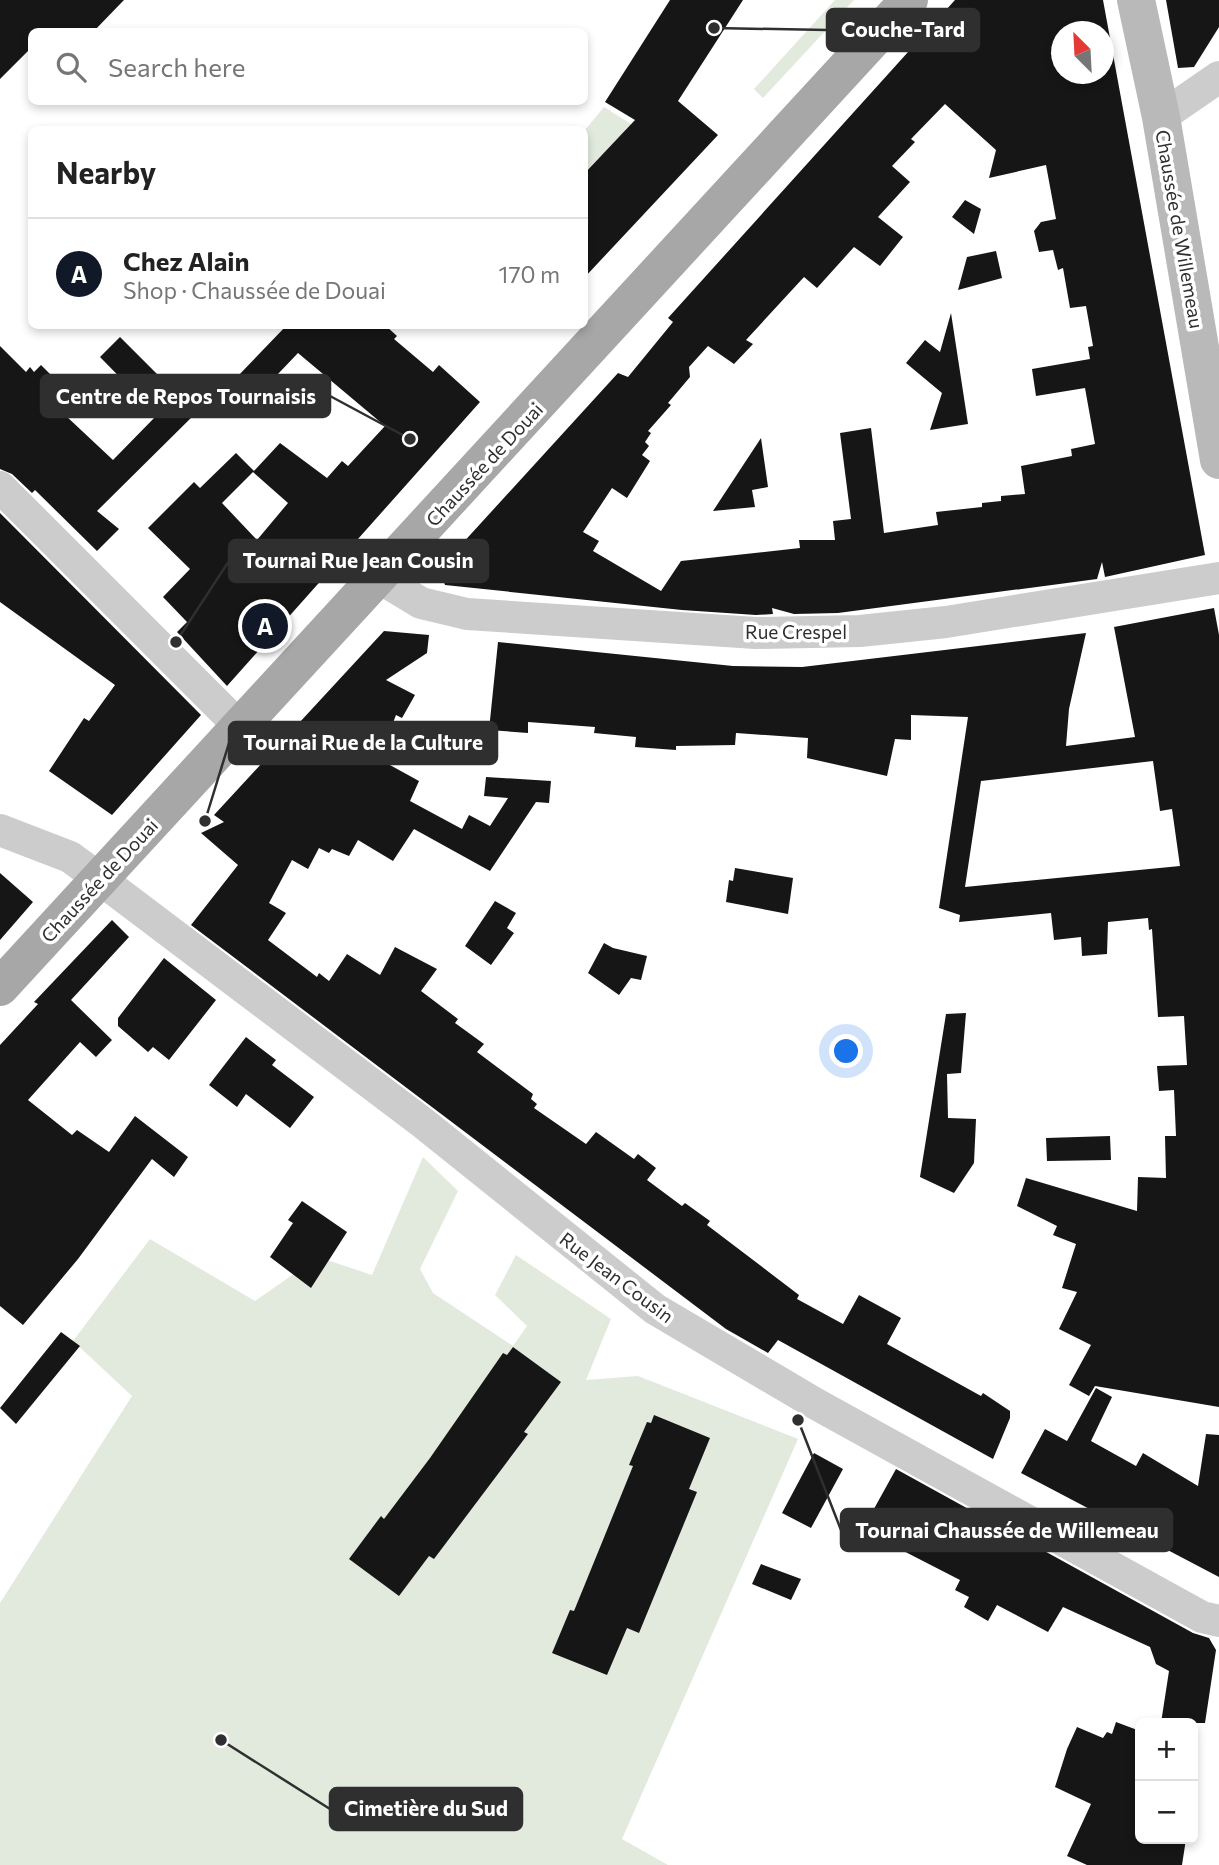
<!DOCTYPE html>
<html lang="en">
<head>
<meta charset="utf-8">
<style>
  :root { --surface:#fff; --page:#f2f2f2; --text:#222; --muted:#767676; --line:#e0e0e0; --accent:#111827 }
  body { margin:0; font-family:Commissioner,sans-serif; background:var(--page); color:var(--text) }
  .controls { position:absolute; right:21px; bottom:21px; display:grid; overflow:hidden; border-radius:10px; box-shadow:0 4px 10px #0003 }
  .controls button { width:63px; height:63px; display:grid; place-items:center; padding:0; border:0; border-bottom:2px solid var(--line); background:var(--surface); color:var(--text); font:35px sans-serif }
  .compass { position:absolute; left:1051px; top:21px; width:63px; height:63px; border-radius:50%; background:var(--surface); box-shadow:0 4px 10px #0003; rotate:336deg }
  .you { position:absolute; left:847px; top:1052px; width:24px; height:24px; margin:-18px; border:5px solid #fff; border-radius:50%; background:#1a73e8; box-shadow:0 0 0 10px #1a73e833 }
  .badge { display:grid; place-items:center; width:46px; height:46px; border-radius:50%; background:var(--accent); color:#fff; font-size:23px; font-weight:700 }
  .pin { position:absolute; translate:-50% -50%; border:4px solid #fff; box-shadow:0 2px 7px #0006 }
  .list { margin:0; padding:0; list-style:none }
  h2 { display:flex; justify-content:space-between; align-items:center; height:91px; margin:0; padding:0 28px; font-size:30px }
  h2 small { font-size:23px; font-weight:400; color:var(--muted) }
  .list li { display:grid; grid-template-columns:46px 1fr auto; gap:21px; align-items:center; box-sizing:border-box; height:112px; padding:0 28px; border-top:2px solid var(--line) }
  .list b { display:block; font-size:26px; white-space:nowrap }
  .list p { margin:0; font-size:23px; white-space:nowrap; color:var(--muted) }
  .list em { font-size:23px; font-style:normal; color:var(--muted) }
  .icon { flex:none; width:38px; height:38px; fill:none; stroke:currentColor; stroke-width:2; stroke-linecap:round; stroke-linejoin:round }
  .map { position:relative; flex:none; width:1219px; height:1865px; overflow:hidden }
  .search { position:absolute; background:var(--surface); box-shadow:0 4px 10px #0003; left:28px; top:28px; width:560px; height:77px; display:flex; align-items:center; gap:18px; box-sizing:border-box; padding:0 24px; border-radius:10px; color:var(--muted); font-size:26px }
  .panel { position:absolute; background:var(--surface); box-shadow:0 4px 10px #0003; left:28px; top:126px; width:560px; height:203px; border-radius:10px }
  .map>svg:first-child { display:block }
</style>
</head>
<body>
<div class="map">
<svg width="1219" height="1865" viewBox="0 0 1219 1865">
  <rect width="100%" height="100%" fill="#fff"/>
  <path fill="#e2eade" d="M835,0H854L763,98L754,89Z
    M604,107L636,127L585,181V130Z
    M423,1157L458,1191L420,1269L433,1293L513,1346L527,1326L495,1295L516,1255L611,1319L586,1380L638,1376L798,1439L622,1839L668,1865H0V1603L132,1396L73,1341L150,1239L255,1301L318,1257L372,1275Z"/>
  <path fill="#161616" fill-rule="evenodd" d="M0,0H124L93,32H32V47L0,79Z
    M670,0H743L678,101L718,135L584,278V174L635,120L605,102Z
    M955,0H1103L1205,555L1105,577L1102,562L1097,579L838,613L794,614L772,608L773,614L756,615L682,610L445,585L439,569L618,373L628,377L673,322L668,318ZM1061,32H1103V74H1061ZM945,104L996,150L989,178L1046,165L1056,219L1041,222L1034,231L1039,252L1053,250L1058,270L1063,268L1070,308L1086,306L1093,346L1088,347L1090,359L1032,369L1036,396L1085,388L1095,444L1071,449L1072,456L1021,466L1025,494L1001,496V501L982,503V507L936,512L938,525L884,533L871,428L840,433L851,519L833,521L835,540H799L800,548L681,561L661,591L593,551L599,541L583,532L612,488L627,498L650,461L642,455L649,446L645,442L651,433L648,431L671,405L668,403L690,377L689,367L708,346L734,364L753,344L746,340L804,277L817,288L854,247L880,266L903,237L878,217L910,182L892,166L915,142L911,139Z
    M1166,0H1219V27L1194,67L1178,68Z
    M965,200L981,209L974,234L952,217Z
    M996,251L1002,278L958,290L967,257Z
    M951,313L968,424L930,430L942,393L906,363L925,340L940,352Z
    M286,326H386L397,336L394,339L433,372L439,365L480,402L227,686L177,632L187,622L163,597L190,569L148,528L194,482L200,488L236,453L254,471L222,503L257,540L288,503L253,472L280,443L327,478L342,461L348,466L385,426L298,353L257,396L237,377Z
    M120,337L196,413L97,511L119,529L97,551L35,490L32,493L12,474L0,469V346L26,372L30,367L34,372L41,365L63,387L49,400L113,460L157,415L100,357Z
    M761,438L768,487L752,490L755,507L713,511Z
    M0,513L201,715L112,815L49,771L84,718L89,721L115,685L0,602Z
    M1214,608L1219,635V1407L1095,1386L1089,1396L1069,1385L1091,1345L1059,1329L1077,1292L1062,1288L1076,1244L1053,1235L1057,1226L1017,1206L1026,1178L1137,1211L1138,1177L1166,1178L1165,1136H1176L1174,1090L1159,1091L1157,1066L1187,1065L1184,1016L1158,1017L1152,929L1149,930L1148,918L1108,922L1107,954L1082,956L1081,937L1054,940L1051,913L959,922L960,915L939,908L968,717L911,715V740L895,739L887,776L807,758L808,738L736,733L735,745L676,746V750L635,747L636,737L594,733L595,727L528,722V733L489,730L498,642L733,666L802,667L1086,633L1069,709L1066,746L1135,737L1114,627ZM1153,761L1160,811L1172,809L1180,866L965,887L981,781Z
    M384,631L429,635L427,653L386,680L415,695L402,718L396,715L379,759L419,781L410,801L462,829L469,815L490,826L508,798L484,796L486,777L551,781L549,803L536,802L490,871L414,829L393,861L358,840L349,856L332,849L329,853L319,848L308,869L292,860L269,903L286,913L268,940L317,977L319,973L329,981L347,954L380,975L395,947L437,969L421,991L458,1019L455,1023L484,1044L477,1052L533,1094L531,1099L537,1104L534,1108L586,1144L596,1132L634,1159L638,1154L656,1168L647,1180L682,1206L685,1203L710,1221L707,1225L799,1295L797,1299L843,1324L859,1295L901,1318L887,1344L981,1396L983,1393L1010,1411V1418L993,1459L778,1340L768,1353L726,1329L191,925L238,865L201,833L224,822L214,815Z
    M735,868L793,878L788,914L726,902L729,880L733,881Z
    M0,873L33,902L0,940Z
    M495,901L516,913L507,928L514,933L491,965L465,946Z
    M112,920L129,937L71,1000L112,1040L96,1057L80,1042L28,1100L72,1135L77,1130L109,1152L135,1116L188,1157L174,1177L152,1159L78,1259L23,1325L0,1306V1045L38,1004L34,1002Z
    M604,943L613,948L647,956L641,980L631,978L619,995L588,973Z
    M164,958L216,1000L169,1060L153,1047L148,1052L118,1026V1018Z
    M966,1013L961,1073L947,1074L948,1118L976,1119L974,1163L954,1193L920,1177L946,1014Z
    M246,1037L276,1060L272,1065L314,1097L290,1128L246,1094L237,1107L209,1085Z
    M1110,1136L1111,1160L1047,1161L1046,1138Z
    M302,1201L347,1232L311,1288L270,1257L293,1223L288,1220Z
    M61,1332L80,1346L16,1424L0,1408Z
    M513,1347L561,1382L524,1432L528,1434L434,1559L429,1556L399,1596L349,1559L381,1516L384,1519L430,1458L503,1353L507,1355Z
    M1096,1388L1112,1397L1091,1441L1136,1466L1143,1453L1198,1486L1206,1434L1219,1435V1577L1021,1473L1045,1429L1067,1441Z
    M654,1415L710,1438L689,1489L697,1492L639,1633L627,1628L607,1675L552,1653L570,1610L574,1611L605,1535L633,1466L629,1465L647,1422L651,1423Z
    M814,1453L843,1469L811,1528L782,1513Z
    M896,1469L1193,1633L1209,1638L1216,1650L1205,1723H1161L1169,1671L1156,1664L1150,1647L1063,1607L1048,1632L997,1605L988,1621L964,1607L969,1597L955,1590L960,1580L849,1523L870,1516Z
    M761,1564L801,1579L791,1600L752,1584Z
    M1116,1722L1140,1731V1839H1186L1182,1865H1087L1067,1856L1091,1804L1055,1787L1067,1749L1077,1727L1103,1738L1107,1732L1112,1734Z"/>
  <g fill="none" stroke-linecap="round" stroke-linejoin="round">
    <path stroke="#ccc" stroke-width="32" d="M1161,117L1219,77
      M0,487L241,728
      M378,577L421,603L467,614L756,633L860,631L946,622L1219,578
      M0,830L70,857L100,879L423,1123L655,1309L816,1404L1202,1617L1219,1621"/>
    <path stroke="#b9b9b9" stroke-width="38" d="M1136,0L1161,117L1219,460"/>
    <path stroke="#a7a7a7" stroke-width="38" d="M0,987L909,0"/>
  </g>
  <g text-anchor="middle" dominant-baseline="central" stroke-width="7" stroke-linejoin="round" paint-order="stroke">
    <g font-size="19" fill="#2f2f2f" stroke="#fff">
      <text transform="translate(1180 229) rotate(80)">Chaussée de Willemeau</text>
      <text transform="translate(484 464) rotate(-47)">Chaussée de Douai</text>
      <text x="796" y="631">Rue Crespel</text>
      <text transform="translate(99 880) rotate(-47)">Chaussée de Douai</text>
      <text transform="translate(617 1277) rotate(37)">Rue Jean Cousin</text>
    </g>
  </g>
  <path fill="none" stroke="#2f2f2f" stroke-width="2.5" d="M714 28L827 30M410 439L330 396M176 642L229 561M205 821L229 743M798 1420L841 1530M221 1740L330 1809"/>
  <g fill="#2f2f2f" stroke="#fff" stroke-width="2.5">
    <circle cx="714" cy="28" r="7"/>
    <circle cx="410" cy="439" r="7"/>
    <circle cx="176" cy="642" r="7"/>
    <circle cx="205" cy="821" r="7"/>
    <circle cx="798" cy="1420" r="7"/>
    <circle cx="221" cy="1740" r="7"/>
  </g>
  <g fill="#2f2f2f" stroke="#2f2f2f" stroke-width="2.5">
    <rect x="827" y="9" width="152" height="42" rx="7"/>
    <rect x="41" y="375" width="289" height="42" rx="7"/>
    <rect x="229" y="540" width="259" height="42" rx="7"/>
    <rect x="229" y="722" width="268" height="42" rx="7"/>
    <rect x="841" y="1509" width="331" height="42" rx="7"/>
    <rect x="330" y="1788" width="192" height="42" rx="7"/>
  </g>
  <g font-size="21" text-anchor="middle" font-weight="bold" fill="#fff">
    <text x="903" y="37">Couche-Tard</text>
    <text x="186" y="404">Centre de Repos Tournaisis</text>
    <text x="358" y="568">Tournai Rue Jean Cousin</text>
    <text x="363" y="750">Tournai Rue de la Culture</text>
    <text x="1007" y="1538">Tournai Chaussée de Willemeau</text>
    <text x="426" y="1816">Cimetière du Sud</text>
  </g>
</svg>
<div class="controls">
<button>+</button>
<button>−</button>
</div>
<svg class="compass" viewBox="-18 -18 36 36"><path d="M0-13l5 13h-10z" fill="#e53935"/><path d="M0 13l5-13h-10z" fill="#767676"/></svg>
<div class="you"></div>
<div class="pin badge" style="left:265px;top:626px">A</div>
<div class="search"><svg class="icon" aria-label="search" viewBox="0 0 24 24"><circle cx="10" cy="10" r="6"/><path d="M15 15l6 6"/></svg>Search here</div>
<section class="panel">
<h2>Nearby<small></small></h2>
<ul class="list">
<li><span class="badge">A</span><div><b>Chez Alain</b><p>Shop · Chaussée de Douai</p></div><em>170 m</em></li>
</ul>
</section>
</div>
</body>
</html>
